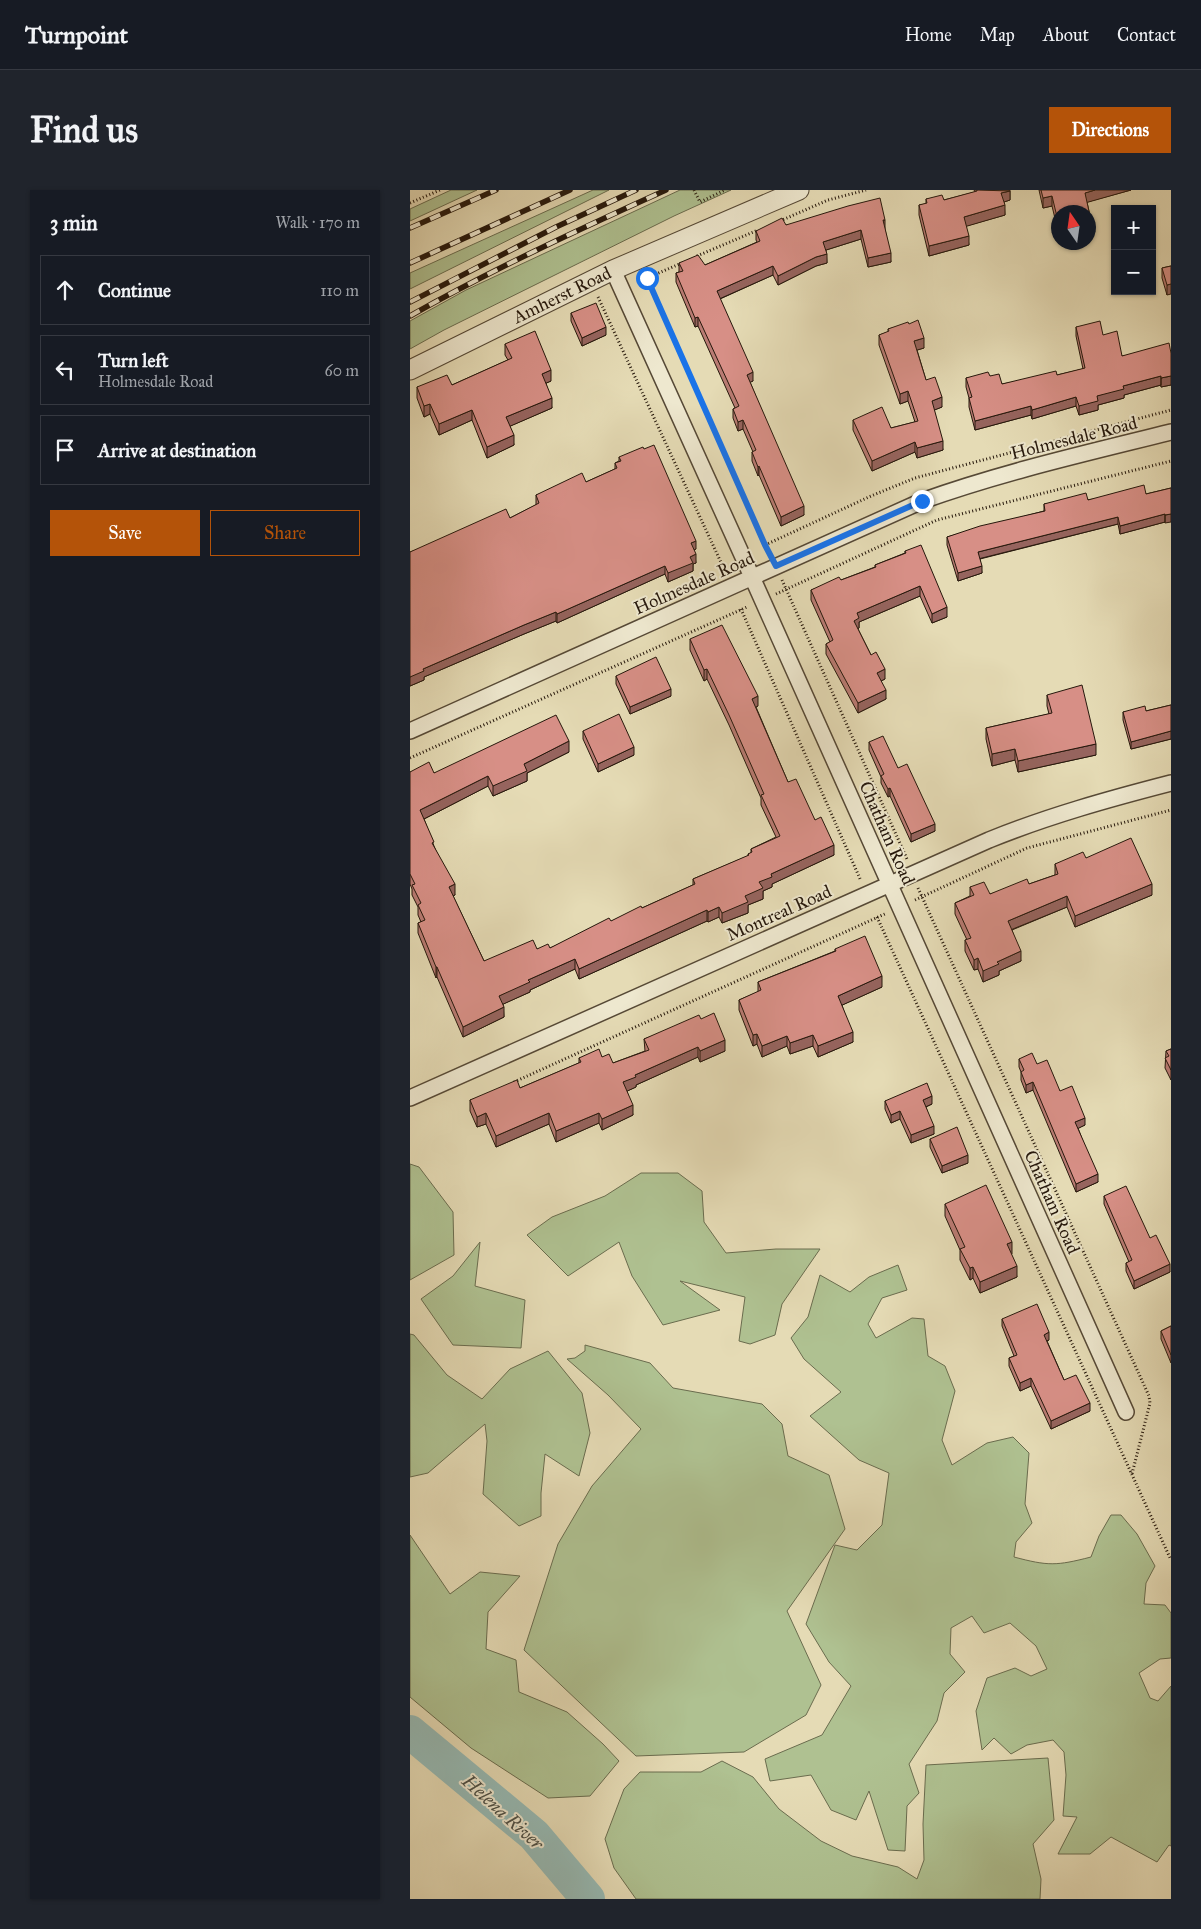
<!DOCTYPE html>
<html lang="en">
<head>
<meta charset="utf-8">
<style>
  :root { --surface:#171b24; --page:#20242c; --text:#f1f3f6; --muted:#9ea1a6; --line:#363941; --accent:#b45309 }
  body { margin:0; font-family:"IM FELL Great Primer",serif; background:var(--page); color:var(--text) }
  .controls { position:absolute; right:15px; top:15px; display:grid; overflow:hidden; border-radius:0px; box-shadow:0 1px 4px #0004 }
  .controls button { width:45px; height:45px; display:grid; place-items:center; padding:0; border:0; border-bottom:1px solid var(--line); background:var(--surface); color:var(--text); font:25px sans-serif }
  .compass { position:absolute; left:641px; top:15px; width:45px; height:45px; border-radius:50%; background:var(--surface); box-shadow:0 1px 4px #0004; rotate:347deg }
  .stop { position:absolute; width:15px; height:15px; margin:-11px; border:4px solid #1a73e8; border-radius:50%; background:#fff }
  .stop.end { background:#1a73e8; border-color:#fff; box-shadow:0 1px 5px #0008 }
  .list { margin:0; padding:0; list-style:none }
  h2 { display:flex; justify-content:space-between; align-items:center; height:65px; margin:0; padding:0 20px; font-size:21px }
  h2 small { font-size:16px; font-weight:400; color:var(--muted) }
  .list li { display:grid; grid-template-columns:32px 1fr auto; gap:15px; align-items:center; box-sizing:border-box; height:70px; margin:0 10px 10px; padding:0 10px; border:1px solid var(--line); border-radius:0px }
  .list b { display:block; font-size:19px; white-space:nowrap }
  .list p { margin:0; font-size:16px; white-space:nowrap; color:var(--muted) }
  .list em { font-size:16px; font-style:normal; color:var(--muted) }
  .actions { display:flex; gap:10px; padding:15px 20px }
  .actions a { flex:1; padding:11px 0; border:1px solid var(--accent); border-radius:0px; text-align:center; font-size:18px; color:var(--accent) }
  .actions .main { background:var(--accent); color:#fff }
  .icon { flex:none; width:28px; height:28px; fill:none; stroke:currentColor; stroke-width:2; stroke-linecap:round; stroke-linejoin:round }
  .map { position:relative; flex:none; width:761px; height:1709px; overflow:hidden; border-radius:0px }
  header { display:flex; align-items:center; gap:30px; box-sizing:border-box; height:70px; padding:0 25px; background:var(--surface); border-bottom:1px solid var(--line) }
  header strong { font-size:24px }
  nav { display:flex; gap:28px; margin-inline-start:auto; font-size:18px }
  .intro { display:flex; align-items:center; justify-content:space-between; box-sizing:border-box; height:120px; padding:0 30px }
  h1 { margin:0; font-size:35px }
  .button { padding:12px 22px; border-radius:0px; background:var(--accent); color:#fff; font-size:18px; font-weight:700 }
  main { display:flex; gap:30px; padding:0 30px }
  aside { flex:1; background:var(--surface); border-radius:0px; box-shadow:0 1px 4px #0004 }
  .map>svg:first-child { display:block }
</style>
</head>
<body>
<header>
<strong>Turnpoint</strong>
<nav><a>Home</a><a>Map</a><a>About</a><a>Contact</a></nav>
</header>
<div class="intro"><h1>Find us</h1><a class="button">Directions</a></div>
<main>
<aside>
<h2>3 min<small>Walk · 170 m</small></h2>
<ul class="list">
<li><svg class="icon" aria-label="ahead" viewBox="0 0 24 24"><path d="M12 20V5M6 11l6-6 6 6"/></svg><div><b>Continue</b></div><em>110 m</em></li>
<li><svg class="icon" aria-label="left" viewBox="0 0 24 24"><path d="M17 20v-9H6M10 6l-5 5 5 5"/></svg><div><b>Turn left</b><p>Holmesdale Road</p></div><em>60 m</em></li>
<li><svg class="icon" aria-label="arrive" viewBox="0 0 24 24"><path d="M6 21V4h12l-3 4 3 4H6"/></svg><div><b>Arrive at destination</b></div></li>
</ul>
<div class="actions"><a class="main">Save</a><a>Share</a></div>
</aside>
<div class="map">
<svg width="761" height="1709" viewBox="0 0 761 1709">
  <rect width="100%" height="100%" fill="#e5dbb5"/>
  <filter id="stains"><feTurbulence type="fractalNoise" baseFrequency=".004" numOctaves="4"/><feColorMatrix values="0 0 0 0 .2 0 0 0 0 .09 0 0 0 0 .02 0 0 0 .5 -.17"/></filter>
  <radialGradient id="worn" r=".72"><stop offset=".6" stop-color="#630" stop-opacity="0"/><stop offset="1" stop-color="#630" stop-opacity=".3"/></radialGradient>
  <path fill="#afc191" stroke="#6a6c4e" d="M41,0H67L0,31V19Z
    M183,0H199L0,99V83Z
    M270,0H321L264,26L34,140L0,159V131L56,100Z
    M0,974L9,977L43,1022L44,1065L0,1090Z
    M231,983H268L292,1001L294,1032L316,1063L366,1059H410L372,1114L365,1145L340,1154L329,1151L335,1107L270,1091L310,1120L253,1135L222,1086L209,1052L158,1086L117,1045L142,1027L195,1006Z
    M70,1052L65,1096L115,1110L111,1158L43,1155L11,1109L43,1086Z
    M488,1075L497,1100L472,1108L458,1134L466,1148L502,1128L514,1129L518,1166L535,1176L545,1201L532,1250L542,1275L577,1253L603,1247L619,1263L615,1314L622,1333L606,1352L604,1367C638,1376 646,1376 681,1367L689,1346L701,1325H711L727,1344L745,1376L736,1393L734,1414L755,1415L761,1423V1468L750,1469L729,1483L740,1508L748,1511L761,1496V1656L759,1655L747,1672L701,1647L680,1664H648L667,1627L653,1626L656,1585L654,1562L643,1550L617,1555L601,1564L584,1548L572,1560L566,1521L577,1488L605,1478L621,1486L637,1479L626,1456L600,1433L574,1443L562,1426L541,1438L540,1464L555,1482L534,1503L527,1531L499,1574L509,1603L497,1616L495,1661L478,1660L459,1601L446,1630L421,1620L401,1585L360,1591L355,1569L412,1545L441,1496L419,1472L396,1434L425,1355L447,1360L472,1335L479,1283L449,1270L400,1226L431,1202L394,1169L381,1148L398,1127L410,1085L440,1102L459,1087Z
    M0,1144L4,1145L37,1185L72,1209L100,1179L138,1161L172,1203L180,1243L169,1286L135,1264L131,1303V1326L109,1336L73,1304L77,1251L75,1234L18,1283L0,1287Z
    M175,1155L240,1173L263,1198L352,1214L372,1234L378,1266L419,1285L435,1339L377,1421L411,1495L396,1525L334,1562L226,1566L114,1460L148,1354L182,1296L231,1239L198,1205L157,1169L165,1168L175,1161Z
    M0,1345L40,1404L70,1382L110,1386L78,1422L76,1459L106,1470L109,1502L157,1522L193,1554L209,1571L180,1606L138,1608L61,1558L0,1507Z
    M638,1568L644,1630L623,1654L631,1689L630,1709H226L204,1678L195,1649L214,1599L230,1582H291L312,1571L343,1587L369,1619L411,1651L442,1666L488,1677L507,1689L514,1670L513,1634L516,1575Z"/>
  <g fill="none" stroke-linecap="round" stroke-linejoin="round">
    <path stroke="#97bab4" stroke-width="34" d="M0,1542L124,1645L178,1709"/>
    <g stroke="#564936" stroke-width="18">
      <path id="minor" d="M203,80L342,387L716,1222
        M0,541L512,311C593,282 677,263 761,242
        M0,908L579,650C638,626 699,609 761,593"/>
    </g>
    <g stroke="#564936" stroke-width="21">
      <path id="tertiary" d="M0,180L203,80L389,0"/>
    </g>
    <path stroke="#26180c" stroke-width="3" stroke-dasharray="1 2.5" stroke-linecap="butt" d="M284,0L290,12L315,0
      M0,13L30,0
      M370,31L418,10L456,0
      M287,66L348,40
      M237,88L358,362
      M230,93L237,88L272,73
      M188,107L315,381
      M355,355L461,306L505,288L761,220
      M372,390L497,669
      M366,404L527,330L761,271
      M331,419L451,691
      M0,568L337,417
      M508,698L739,1206L740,1213L722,1284
      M505,710L617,658L761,620
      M467,727L761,1370
      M104,892L477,723"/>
    <use href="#minor" stroke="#eee8cf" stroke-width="15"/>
    <use href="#tertiary" stroke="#eee8cf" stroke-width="19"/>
    <g stroke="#26180c" stroke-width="5.5">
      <path id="rail" d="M0,38L86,0
        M0,73L160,0
        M0,112L146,37L226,0
        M0,126C83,79 170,39 256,0"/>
    </g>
    <use href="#rail" stroke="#eee8cf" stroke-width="4" stroke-dasharray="11" stroke-linecap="butt"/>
  </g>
  <path fill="#b97b73" stroke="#26180c" d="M564,0H600V10L594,12L595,25L556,36L559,55L519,66L509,25V15L516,14V9L534,10L565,2Z
    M629,0H721L677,12L680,26V36H678V22H648V41L642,16L633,18Z
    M376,35L475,39L481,72L458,77L451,49L416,60L417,73L406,76L368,95L363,85L310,109L343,191L340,192L394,325L371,336L349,285L348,286L342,271V262H343L333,239L328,241L323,228V219L325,218L288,136L285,137L266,92V83L269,82V73L295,75L347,52L346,50V41Z
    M761,76L757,105L752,88V78Z
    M161,123L196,145L172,156L161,131Z
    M499,134L514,158L507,160L516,190L532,217L524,220L533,260L507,268L505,262L462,281L443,240V230L481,238L505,232L498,211L490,214L469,155V145L478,142V139Z
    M666,137L693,145L712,166L761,163V195L751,197V195L714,205V208L688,215V220L669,225L666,216L622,229L621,225L565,240L559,217V208L556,197V188L580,186L592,194L647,185L673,179L666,146Z
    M95,154L141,191L136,193L142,218L100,236L104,255L77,268L62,230L29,245L20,224L14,227L7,208V197L42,195L98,170L95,165Z
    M209,267L286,359L284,360L286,373L283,374V381L258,392L255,384L147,433L146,431L114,444L14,487V490L0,496V362L100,328L126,315V305L176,292L205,279V273L209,271Z
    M761,298L755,333V332L710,344L708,334L570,369L572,383L548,391L537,355V347L634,321V314L736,304Z
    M495,361L537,427L522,433L510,406L449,432V438L448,439L461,465L475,489L471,491L476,509L448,523L416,464V454L420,452L401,410V400L431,390L465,377V375L495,363Z
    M280,449L348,516L346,517L378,592L405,630L424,665L362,694V697L353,701V709L338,715V723L312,733L309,727L298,732L297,731L169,789L165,779L120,800V802L93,814L94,827L53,847L27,787L26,788L8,743V733L11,732L8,725V717L2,705V699L0,694V582L24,583L159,562L117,583V591L83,606L78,596L14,629L24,656L45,705L43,706L74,771L127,759L140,758L232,718L283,695V689L338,666V664L341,663V659L366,647L351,615V608L319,535L297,489L294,491L280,460Z
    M206,486L261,506L220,524L206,494Z
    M637,505L686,565L608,582L605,570L582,576L576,549V538L639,524L637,516Z
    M761,515V549L721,559L713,530V522L736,521Z
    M173,541L224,565L188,582L173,549Z
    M459,552L488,578L525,641L501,652L480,606L478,607L471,593V587L459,560Z
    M676,668L742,705L665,737L657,717L602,740L611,771L589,781V785L573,792L568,779L564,780L555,761V750H557L545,724V713L560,706V697L580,704L619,694L645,685V674Z
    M425,759L472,797L432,815L443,852L408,867L403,856L380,864L377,856L352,867L347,854L343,856L329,820V810L348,802V792L425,761Z
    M291,829L315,861L290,872L288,867L226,895V897L217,901L223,925L192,940L189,933L146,952L139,934L86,957L76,934L67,937L60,921V910L110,898L169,873V868L192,867L203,873L235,861L234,849Z
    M761,859V890L755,878L756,861Z
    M609,869L627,874L650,901L675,935L668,938L688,992L666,1002L623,900L616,903L611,890V882L609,877Z
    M475,911L522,914L516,917L524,944L501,953L490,929L481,933L475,919Z
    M520,949L558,973L532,983L520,957Z
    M694,1006L740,1048L760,1082L724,1099L716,1081V1073L719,1072L694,1014Z
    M535,1014L602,1064H601L607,1087L570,1103L563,1088L560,1090L550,1070V1060L535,1026Z
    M592,1129L639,1150L637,1151L654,1190L680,1221L641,1239L621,1196L610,1201L599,1176V1168L604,1166L592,1136Z
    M761,1136V1173L751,1149V1141Z"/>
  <path fill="#96645e" stroke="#26180c" d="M685,0H721L675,13V3Z
    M600,1V10L591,13V3Z
    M642,6V16L633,18V8Z
    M595,15V25L554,37V27Z
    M680,26V36H678V27Z
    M473,30H475V39H473Z
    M451,40V49L413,61V52Z
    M559,46V55L519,66V56Z
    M481,63V72L458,77V68Z
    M417,64V73L406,76L368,95V86L406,67Z
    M363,76V85L307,110V101Z
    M761,94V104L757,105V95Z
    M288,127V136L285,137V128Z
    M196,137V145L172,156V148Z
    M514,148V158L504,161V151Z
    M141,180V191L132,195V184Z
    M343,182V191L337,194V185Z
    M751,186V195L714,205V208L688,215V220L669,225V216L687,206L713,196Z
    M761,186V195L751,197V188Z
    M498,201V211L490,214V204Z
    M532,207V217L522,221V211Z
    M666,207V216L622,229V220Z
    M142,208V218L96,238V227Z
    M20,214V224L14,227V216Z
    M621,216V225L565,240V231Z
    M62,220V230L29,245V234Z
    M333,230V239L328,241V232Z
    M104,245V255L77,268V257Z
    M533,251V260L507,268V258Z
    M505,252V262L462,281V271Z
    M349,276V285L348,286V277Z
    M394,316V325L371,336V327Z
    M755,324V332L710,344V336Z
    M761,324V332L755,333V325Z
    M708,327V334L568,369V362Z
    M286,351V359L281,361V353Z
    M286,364V373L283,374V381L258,392V383L280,367Z
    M255,376V384L147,433V424Z
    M572,376V383L548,391V383Z
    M510,396V406L449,432V438L444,441V431L447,423Z
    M537,417V427L522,433V424Z
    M146,422V431L114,444L14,487V490L0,496V487L13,479L114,435Z
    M297,479V489L294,491V480Z
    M475,479V489L467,493V483Z
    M261,499V506L220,524V517Z
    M476,500V509L448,523V513Z
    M348,506V516L342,519V509Z
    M761,541V549L721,559V552Z
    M159,551V562L117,583V591L83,606V596L114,574Z
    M686,554V565L608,582V571Z
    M224,557V565L188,582V574Z
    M605,559V570L582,576V564Z
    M78,586V596L10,631V620Z
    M480,598V606L478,607V599Z
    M525,634V641L501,652V644Z
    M424,655V665L362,694V697L353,701V709L338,715V723L312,733V723L335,706L349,692L361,684Z
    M45,694V705L39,707V697Z
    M742,694V705L665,737V726Z
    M657,706V717L598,741V731Z
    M309,717V727L298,732V722Z
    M297,720V731L169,789V779Z
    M611,761V771L589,781V785L573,792V781L587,772Z
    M568,768V779L564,780V770Z
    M165,769V779L120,800V802L89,816V806L118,790Z
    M26,777H27V787L26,788Z
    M472,786V797L428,817V806Z
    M94,817V827L53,847V837Z
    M443,842V852L408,867V856Z
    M347,844V854L343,856V845Z
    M403,845V856L380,864V853Z
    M377,846V856L352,867V856Z
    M315,850V861L290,872V861Z
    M288,857V867L226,895V897L213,903V892L225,885Z
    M623,892V900L616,903V895Z
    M522,906V914L513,918V910Z
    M223,915V925L192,940V929Z
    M490,921V929L481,933V925Z
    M76,923V934L67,937V927Z
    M139,923V934L86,957V946Z
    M189,923V933L146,952V941Z
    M675,928V935L665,940V932Z
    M524,936V944L501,953V945Z
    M558,965V973L532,983V976Z
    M688,984V992L666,1002V994Z
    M602,1052V1064L597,1066V1054Z
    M760,1074V1082L724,1099V1091Z
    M607,1076V1087L570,1103V1092Z
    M563,1077V1088L560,1090V1078Z
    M639,1142V1150L634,1152V1145Z
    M621,1188V1196L610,1201V1193Z
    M680,1213V1221L641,1239V1231Z"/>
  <path fill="#d78f86" stroke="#26180c" d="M567,0L600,1L591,3L595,15L554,27L559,46L519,56L509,15L517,13L516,9L532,5L534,10L567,1Z
    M631,0H685L675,3L680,26L678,27V22H648V31L642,6L633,8Z
    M470,8L475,30H473L481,63L458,68L451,40L413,52L417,64L406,67L368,86L363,76L307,101L343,182L337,185L394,316L371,327L349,276L348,277L342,262L346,260L333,230L328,232L323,219L329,216L288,127L285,128L266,83L273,81L269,73L288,65L295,75L350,51L346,41L372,28L376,35L438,16Z
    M761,76V94L757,95L752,78Z
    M186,113L196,137L172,148L161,123Z
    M508,130L514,148L504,151L516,190L525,187L532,207L522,211L533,251L507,258L505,252L462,271L443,230L472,217L481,238L508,231L498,201L490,204L469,145L479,141L478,139L498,132L499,134Z
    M690,131L693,145L707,141L712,166L759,153L761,163V186L751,188V186L713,196L714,199L687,206L688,211L669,216L666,207L622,220L621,216L565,231L559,208L562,207L556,188L578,182L580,186L589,184L592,194L646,181L647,185L675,178L666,137Z
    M125,141L141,180L132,184L142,208L96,227L104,245L77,257L62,220L29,234L20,214L14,216L7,197L37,185L42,195L102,168L95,154Z
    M244,255L286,351L281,353L286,364L280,367L283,373L258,383L255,376L147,424L146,422L114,435L13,479L14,481L0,487V362L96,319L100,328L129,313L126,305L172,283L176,292L207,278L205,273L211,271L209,267L233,257L234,259Z
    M734,295L736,304L761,298V324L755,325V324L710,336L708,327L568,362L572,376L548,383L537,347L570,336L635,321L634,314L676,303L678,310Z
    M511,355L537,417L522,424L510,396L447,423L449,428L444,431L461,465L466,462L475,479L467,483L476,500L448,513L416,454L423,450L401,400L429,387L431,390L466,377L465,375L496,363L495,361Z
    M312,435L348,506L342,509L378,592L386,589L405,630L411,627L424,655L361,684L362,687L349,692L353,698L335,706L338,712L312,723L309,717L298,722L297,720L169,779L165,769L118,790L120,792L89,806L94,817L53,837L27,777H26L8,733L15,730L8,715L11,713L2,695L5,694L0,684V582L19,572L24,583L146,525L159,551L114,574L117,581L83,596L78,586L10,620L24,652L22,653L45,694L39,697L74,771L123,750L127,759L138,754L140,758L199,728L201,731L231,716L232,718L285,694L283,689L339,665L338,664L342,662L341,659L370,646L351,605L354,604L319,525L297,479L294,480L280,449Z
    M246,467L261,499L220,517L206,486Z
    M672,495L686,554L608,571L605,559L582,564L576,538L642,523L637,505Z
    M761,515V541L721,552L713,522L735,516L736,521Z
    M209,524L224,557L188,574L173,541Z
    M473,546L488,578L497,574L525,634L501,644L480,598L478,599L471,586L474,584L459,552Z
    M721,648L742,694L665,726L657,706L598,731L611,761L587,772L589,774L573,781L568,768L564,770L555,750L561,748L545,713L564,705L560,697L574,692L580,704L617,689L619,694L648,684L645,674L673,662L676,668Z
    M455,746L472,786L428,806L443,842L408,856L403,845L380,853L377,846L352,856L347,844L343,845L329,810L351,800L348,792L426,761L425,759Z
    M304,823L315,850L290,861L288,857L225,885L226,887L213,892L223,915L192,929L189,923L146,941L139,923L86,946L76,923L67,927L60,910L107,890L110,898L171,872L169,868L189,859L192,867L199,864L203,873L239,860L234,849L289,825L291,829Z
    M761,859V880L755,868L759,866L756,861Z
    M622,863L627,874L637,870L650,901L662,896L675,928L665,932L688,984L666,994L623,892L616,895L611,882L614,880L609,869Z
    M517,893L522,906L513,910L524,936L501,945L490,921L481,925L475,911Z
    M547,937L558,965L532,976L520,949Z
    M576,995L602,1052L597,1054L607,1076L570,1092L563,1077L560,1078L550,1059L555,1057L535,1014Z
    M716,996L740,1048L746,1045L760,1074L724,1091L716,1073L722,1070L694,1006Z
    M627,1114L639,1142L634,1145L654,1190L666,1185L680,1213L641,1231L621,1188L610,1193L599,1168L607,1165L592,1129Z
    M761,1136V1165L751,1141Z"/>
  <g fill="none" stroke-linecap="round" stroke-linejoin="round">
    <path stroke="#1a73e8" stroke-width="6" d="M237,88L355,355L366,376L512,311"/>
  </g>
  <g text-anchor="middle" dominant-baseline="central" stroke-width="4" stroke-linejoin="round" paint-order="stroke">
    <g font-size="18" fill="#26180c" stroke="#eee8cf">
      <text transform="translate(152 105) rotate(-26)">Amherst Road</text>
      <text transform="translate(664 248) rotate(-14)">Holmesdale Road</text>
      <text transform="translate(284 393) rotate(-24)">Holmesdale Road</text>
      <text transform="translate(477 643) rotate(66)">Chatham Road</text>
      <text transform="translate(369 723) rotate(-24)">Montreal Road</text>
      <text transform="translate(642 1012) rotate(66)">Chatham Road</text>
    </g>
    <g font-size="19" font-style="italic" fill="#4e5147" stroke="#eee8cf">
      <text transform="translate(93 1622) rotate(42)">Helena River</text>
    </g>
  </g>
  <rect width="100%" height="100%" filter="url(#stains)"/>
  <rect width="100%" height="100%" fill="url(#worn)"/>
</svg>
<div class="controls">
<button>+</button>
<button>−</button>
</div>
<svg class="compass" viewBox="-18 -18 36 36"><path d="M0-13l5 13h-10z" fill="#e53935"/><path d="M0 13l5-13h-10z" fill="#9ea1a6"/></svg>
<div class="stop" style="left:237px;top:88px"></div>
<div class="stop end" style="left:512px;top:311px"></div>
</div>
</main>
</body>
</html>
